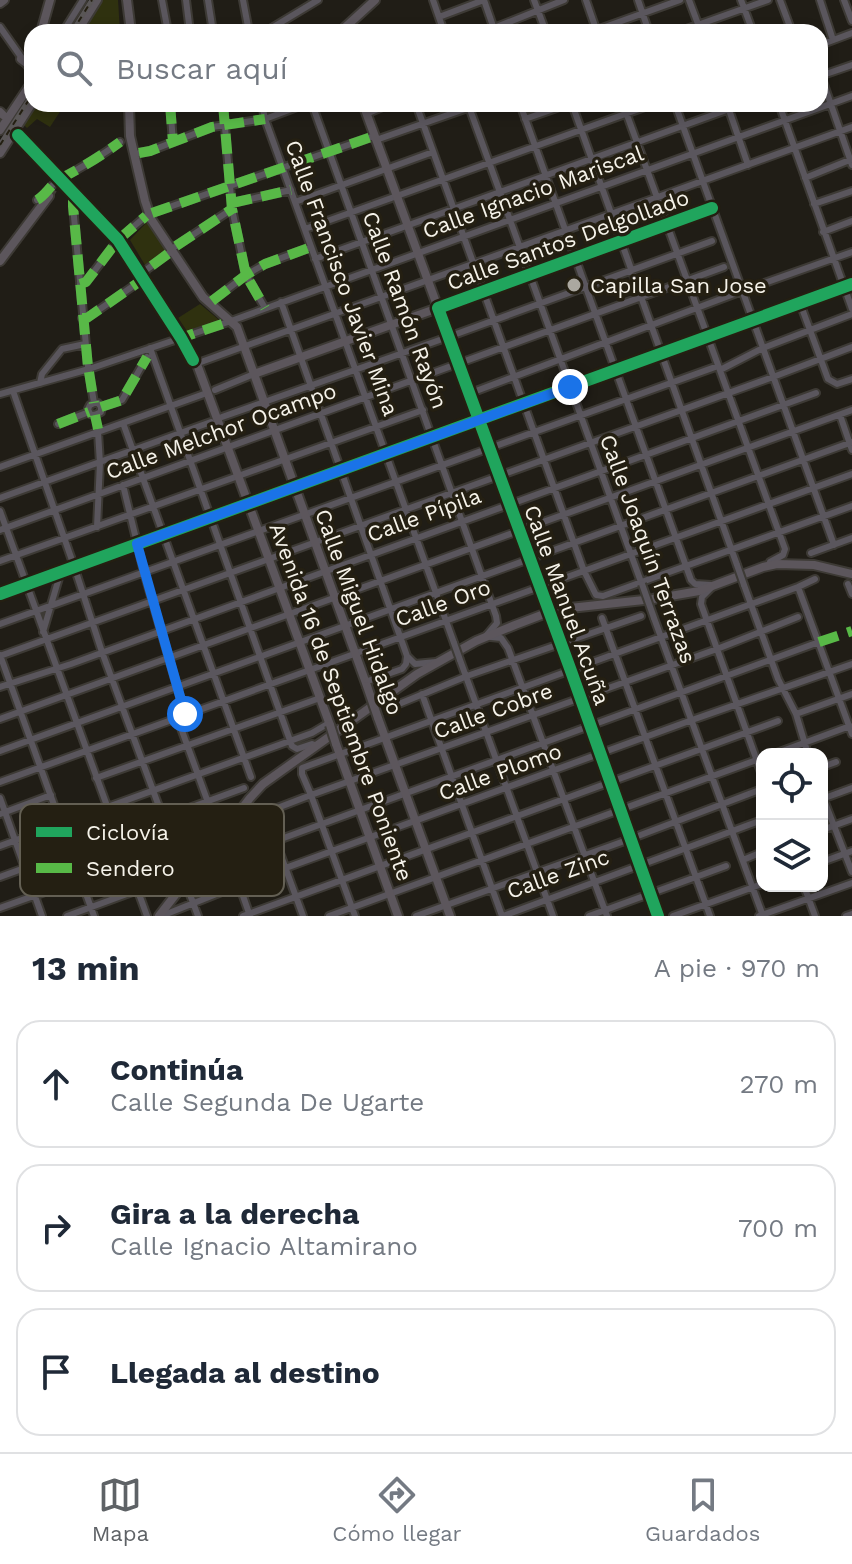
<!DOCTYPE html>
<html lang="es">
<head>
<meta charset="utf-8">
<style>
  :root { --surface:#fff; --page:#f2f2f3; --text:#1f2937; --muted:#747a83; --line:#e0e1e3; --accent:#5e6266 }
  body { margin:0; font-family:"Work Sans",sans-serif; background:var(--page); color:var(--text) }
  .controls { position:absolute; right:24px; bottom:24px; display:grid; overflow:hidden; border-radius:16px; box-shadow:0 4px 12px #0003 }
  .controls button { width:72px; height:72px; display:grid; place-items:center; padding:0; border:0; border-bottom:2px solid var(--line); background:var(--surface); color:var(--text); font:40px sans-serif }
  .stop { position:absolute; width:24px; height:24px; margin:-18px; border:6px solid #1a73e8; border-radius:50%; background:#fff }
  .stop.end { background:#1a73e8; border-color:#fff; box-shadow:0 2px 8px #0008 }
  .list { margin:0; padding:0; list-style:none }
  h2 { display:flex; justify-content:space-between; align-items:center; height:104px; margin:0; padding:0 32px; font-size:34px }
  h2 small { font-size:26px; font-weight:400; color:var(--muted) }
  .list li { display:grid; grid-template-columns:52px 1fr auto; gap:24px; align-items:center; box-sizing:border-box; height:128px; margin:0 16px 16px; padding:0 16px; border:2px solid var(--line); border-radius:24px }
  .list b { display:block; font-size:30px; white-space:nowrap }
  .list p { margin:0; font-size:26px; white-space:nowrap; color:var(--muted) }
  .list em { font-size:26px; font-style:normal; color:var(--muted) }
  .icon { flex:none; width:44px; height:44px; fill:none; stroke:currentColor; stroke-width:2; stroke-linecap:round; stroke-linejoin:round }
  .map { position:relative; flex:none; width:852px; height:916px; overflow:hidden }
  .search { position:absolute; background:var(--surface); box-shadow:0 4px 12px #0003; left:24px; right:24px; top:24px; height:88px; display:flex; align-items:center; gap:20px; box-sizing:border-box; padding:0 28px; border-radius:24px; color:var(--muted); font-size:30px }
  .sheet { height:536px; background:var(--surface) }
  nav { display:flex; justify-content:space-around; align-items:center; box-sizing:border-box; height:112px; border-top:2px solid var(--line); background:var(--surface); font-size:22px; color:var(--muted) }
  nav a { display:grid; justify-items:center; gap:4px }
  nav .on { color:var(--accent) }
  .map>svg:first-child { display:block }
</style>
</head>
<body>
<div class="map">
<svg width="852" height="916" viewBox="0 0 852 916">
  <rect width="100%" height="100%" fill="#201d16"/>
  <path fill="#2f310f" d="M100,0H118L120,32H80Z
    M35,104H65L50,127L37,119L27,128L22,123Z
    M147,222L166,251L145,265L130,240Z
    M200,304L225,325L191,337L178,318Z"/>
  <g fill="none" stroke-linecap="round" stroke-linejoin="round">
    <path stroke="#403d36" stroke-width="8" stroke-dasharray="8 4" stroke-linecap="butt" d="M3,115L63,178
      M49,196L58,182L57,175
      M141,270L185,340"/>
    <g stroke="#3d3a35" stroke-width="10">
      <path id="minor" d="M162,0L168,32
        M186,0L190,32
        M208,0L213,32
        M243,0L249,32
        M433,0L444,32
        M484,0L494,29
        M534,0L546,32
        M586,0L597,32
        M638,0L649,32
        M689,0L701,32
        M741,0L753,32
        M780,0L792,32
        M820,0L833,40
        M844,0L852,21
        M439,17L484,0
        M0,27L31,71
        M63,32L83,0
        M265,32L318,0
        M484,32L564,0
        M591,32L680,0
        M678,32L768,0
        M820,45L852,33
        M820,73L852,165
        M820,76L852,65
        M170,104L173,142
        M223,104L232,209L246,275L265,308
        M262,104L265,119L454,643
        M312,104L496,616L497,623L486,636
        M416,104L584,571L596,595L603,596L852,506
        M468,104L641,582
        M520,104L691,580L695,584L711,585
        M572,104L737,565
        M623,104L785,549L783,555L770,562L769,566
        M675,104L834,545
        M727,104L748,165
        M779,104L852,309
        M366,114L390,104
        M525,119L568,104
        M18,135L118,240L181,338L193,360
        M376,140L479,104
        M139,153L150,151L212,127L265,119L305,104
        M805,178L852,159
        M76,196L73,200V206L88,367
        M37,200C46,195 51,184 60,179C81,168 101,156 120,142
        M295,202L433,152
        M232,203L291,190
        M814,204L852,191
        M152,213L374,136
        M305,229L653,104
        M823,232L852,221
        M176,246L232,209
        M315,259L743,104
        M80,284L86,282L118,240L146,216
        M212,301L246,275L265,264L311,247
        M281,302L407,656L406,664L402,669L365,682
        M800,303L828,379L837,384L852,379
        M82,318H87L139,282L144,278L146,270L169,253
        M150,348L292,746L297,749L312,744L317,746
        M201,362L852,127
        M720,370L763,348L852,314
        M89,372L94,403L90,405L88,409L90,414L95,415L101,412V407L98,403H94
        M40,383L42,374L62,349L85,344
        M215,390L254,374
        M13,391L74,566L102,652L182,869L183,873L177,889
        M0,394L89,369L231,321L852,96
        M468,394L742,291L852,252
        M101,407L122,400L147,357
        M840,415L852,450
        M222,417L448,337L712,241
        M123,423L251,777
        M58,424L89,412
        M0,467L204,394
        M123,485L144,572L185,714
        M0,498L211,422
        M0,511L147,916
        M97,527L100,463L98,432
        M0,530L724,267
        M811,553L852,538
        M0,561L423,410
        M848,584L852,594
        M744,585L778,679L796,714L808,754
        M798,587L852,734
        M711,588L702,597L701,604L762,775
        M540,591L438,308L712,208
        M0,594L852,284
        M602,618L710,916
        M654,618L763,916
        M0,624L718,366
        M554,628L658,916
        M43,632L61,571
        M491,637L501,638L508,648L607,916
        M0,655L94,916
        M0,656L773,377L852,347
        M407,656L415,664L436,662
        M460,660L553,916
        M0,687L71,664L816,393
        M422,694L502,916
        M394,706L467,676L641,616
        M796,714L852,694
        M177,717L214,819
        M0,719L852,410
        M0,751L852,442
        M774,754L850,726
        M822,767L836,762
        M96,778L320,698
        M0,782L852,474
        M822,795L852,872
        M0,798L42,916
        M822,799L852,788
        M265,812L303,916
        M0,814L51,795
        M246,820L311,795L717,649L798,617
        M822,830L852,819
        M226,832L225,839L227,850L250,916
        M0,846L312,733L329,723
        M229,858L819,642
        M743,860L762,852
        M822,862L852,851
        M0,877L244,788
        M804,886L815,916
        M189,892L198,916
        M0,908L199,837
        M161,914L169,913L239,885L692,720L852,664
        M67,916L173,877L181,867
        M243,916L778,721
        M329,916L762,758
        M355,916L311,795L302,774V768L798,587L815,579
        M416,916L630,839L762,789
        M503,916L762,820
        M589,916L726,866
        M673,916L762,884
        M759,916L852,883
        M846,916L852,914"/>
    </g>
    <g stroke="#3d3a35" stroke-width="12">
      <path id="major" d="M127,0L131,32
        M0,3L4,0
        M41,32L50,0
        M77,32L97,0
        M340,32L375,0
        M21,59L25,62L32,61
        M129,104L130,136L145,201L151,219L203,297L237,327L367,686
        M0,112L3,115
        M0,130L32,82
        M0,153L32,103
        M0,261L49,196
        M198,367L330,725
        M254,374L438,308L363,104
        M378,718L450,916
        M336,744L398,916
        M159,916L250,798L263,784L417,674L476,641L515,625L544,614L570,608L653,599L699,591L763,567L777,564L814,565L852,574"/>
    </g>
    <use href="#minor" stroke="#5a565d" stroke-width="6"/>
    <use href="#major" stroke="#5c565c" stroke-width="8"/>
    <g stroke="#595656" stroke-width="5">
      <path id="rail" d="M72,32L92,0
        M0,145L32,95"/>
    </g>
    <use href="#rail" stroke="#241f12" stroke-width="2" stroke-dasharray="6" stroke-linecap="butt"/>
    <g stroke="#3d3a35" stroke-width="10" stroke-linecap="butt">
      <path id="minor-bridge" d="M737,565L744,585
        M642,584L654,618
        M542,594L554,628
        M454,643L460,660"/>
    </g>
    <g stroke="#3d3a35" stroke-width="12" stroke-linecap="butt">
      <path id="major-bridge" d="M367,686L378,718
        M330,725L336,744"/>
    </g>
    <use href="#minor-bridge" stroke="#5a565d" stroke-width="6"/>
    <use href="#major-bridge" stroke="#5c565c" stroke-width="8"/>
    <path stroke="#58b947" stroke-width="10" stroke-dasharray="20 10" stroke-linecap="butt" d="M170,104L173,142
      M223,104L232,209L246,275L265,308
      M139,153L150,151L212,127L265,119
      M76,196L73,200V206L88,367
      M37,200C46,195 51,184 60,179C81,168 101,156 120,142
      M232,203L291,190
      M152,213L374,136
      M176,246L232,209
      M80,284L86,282L118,240L146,216
      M212,301L246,275L265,264L311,247
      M82,318H87L139,282L144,278L146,270L169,253
      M175,340L231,321
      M89,372L94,403
      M101,407L122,400L147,357
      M95,415L98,429
      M58,424L89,412
      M819,642L852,631"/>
    <g stroke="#241f12" stroke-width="17">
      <path id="cycleway" d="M18,135L118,240L181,338L193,360
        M0,594L852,284
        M658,916L571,671L438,308L712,208"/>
    </g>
    <use href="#cycleway" stroke="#20a55d" stroke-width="12"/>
  </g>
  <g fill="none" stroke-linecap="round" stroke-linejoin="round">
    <path stroke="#1a73e8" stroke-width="10" d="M185,714L137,544L570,387"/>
  </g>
  <circle fill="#aba8a0" stroke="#241f12" stroke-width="3" cx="574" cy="285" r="8"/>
  <g text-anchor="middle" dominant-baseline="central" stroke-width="7" stroke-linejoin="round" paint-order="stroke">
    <g font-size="22" fill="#f6f3ea" stroke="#241f12">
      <text transform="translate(533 192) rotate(-20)">Calle Ignacio Mariscal</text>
      <text transform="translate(568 240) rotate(-20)">Calle Santos Delgollado</text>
      <text transform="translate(342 278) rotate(70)">Calle Francisco Javier Mina</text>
      <text transform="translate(405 310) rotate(70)">Calle Ramón Rayón</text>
      <text transform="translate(221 431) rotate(-20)">Calle Melchor Ocampo</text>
      <text transform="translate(424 515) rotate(-20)">Calle Pípila</text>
      <text transform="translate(648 549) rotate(70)">Calle Joaquín Terrazas</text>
      <text transform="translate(443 603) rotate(-20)">Calle Oro</text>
      <text transform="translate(567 605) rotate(70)">Calle Manuel Acuña</text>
      <text transform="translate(359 612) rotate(70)">Calle Miguel Hidalgo</text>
      <text transform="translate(341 702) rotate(70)">Avenida 16 de Septiembre Poniente</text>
      <text transform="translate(493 711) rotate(-20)">Calle Cobre</text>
      <text transform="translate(500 772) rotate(-20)">Calle Plomo</text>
      <text transform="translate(558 874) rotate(-20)">Calle Zinc</text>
    </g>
    <g font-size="22" fill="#f6f3ea" stroke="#241f12" text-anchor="start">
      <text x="590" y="285">Capilla San Jose</text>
    </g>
  </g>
  <rect x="20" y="804" width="264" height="92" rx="12" fill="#241f12" stroke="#635f53" stroke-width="2"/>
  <rect x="36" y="827" width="36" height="10" fill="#20a55d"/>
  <rect x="36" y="863" width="36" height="10" fill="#58b947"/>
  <g font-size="22" fill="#f6f3ea">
    <text x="86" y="840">Ciclovía</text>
    <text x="86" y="876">Sendero</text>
  </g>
</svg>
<div class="controls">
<button><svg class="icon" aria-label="locate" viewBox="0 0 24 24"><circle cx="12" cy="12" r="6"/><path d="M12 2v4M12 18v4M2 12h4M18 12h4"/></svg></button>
<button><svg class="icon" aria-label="layers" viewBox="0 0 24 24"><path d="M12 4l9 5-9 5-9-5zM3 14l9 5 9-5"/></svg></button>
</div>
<div class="stop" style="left:185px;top:714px"></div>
<div class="stop end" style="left:570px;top:387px"></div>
<div class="search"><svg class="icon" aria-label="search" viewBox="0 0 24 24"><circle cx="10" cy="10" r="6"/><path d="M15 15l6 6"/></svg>Buscar aquí</div>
</div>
<section class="sheet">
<h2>13 min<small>A pie · 970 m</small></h2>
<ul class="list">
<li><svg class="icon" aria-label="ahead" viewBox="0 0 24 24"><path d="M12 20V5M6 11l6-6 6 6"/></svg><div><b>Continúa</b><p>Calle Segunda De Ugarte</p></div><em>270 m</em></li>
<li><svg class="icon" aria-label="right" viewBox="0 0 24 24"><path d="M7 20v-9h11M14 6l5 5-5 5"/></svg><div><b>Gira a la derecha</b><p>Calle Ignacio Altamirano</p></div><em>700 m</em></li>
<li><svg class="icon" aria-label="arrive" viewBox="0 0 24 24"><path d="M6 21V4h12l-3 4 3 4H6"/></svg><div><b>Llegada al destino</b></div></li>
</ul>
</section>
<nav>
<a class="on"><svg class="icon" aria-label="map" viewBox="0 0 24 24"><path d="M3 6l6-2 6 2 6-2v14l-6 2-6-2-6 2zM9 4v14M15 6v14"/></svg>Mapa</a>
<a><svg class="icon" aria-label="directions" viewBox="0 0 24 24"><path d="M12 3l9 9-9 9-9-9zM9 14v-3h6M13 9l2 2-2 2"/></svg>Cómo llegar</a>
<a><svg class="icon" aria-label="saved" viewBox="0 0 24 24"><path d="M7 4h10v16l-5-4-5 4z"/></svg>Guardados</a>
</nav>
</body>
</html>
